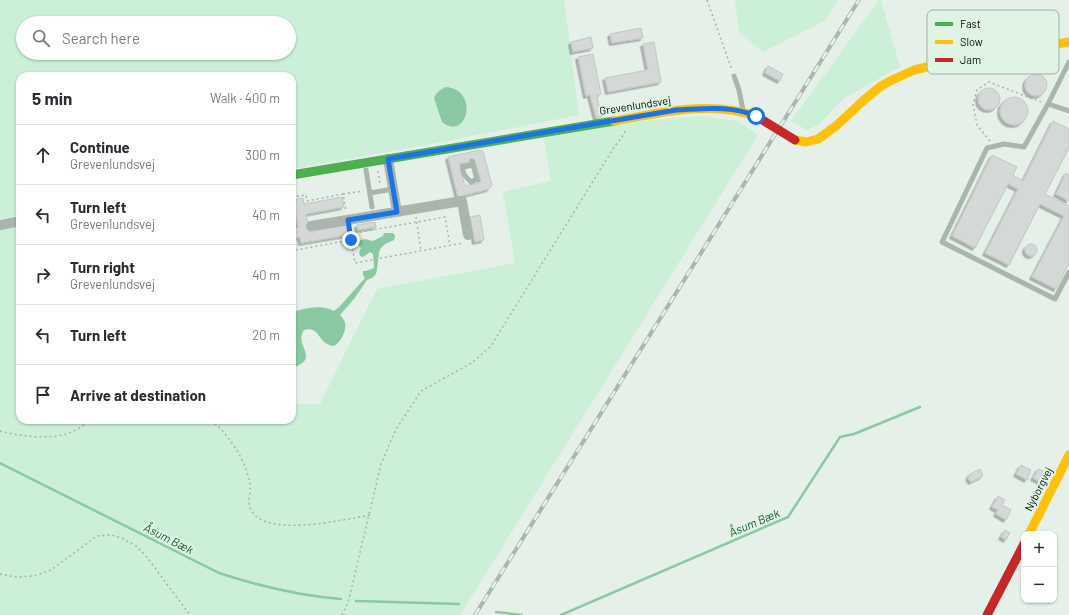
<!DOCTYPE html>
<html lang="en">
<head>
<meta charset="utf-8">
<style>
  :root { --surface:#fff; --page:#f7f7f7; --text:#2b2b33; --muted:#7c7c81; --line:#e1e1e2 }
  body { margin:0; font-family:Barlow,sans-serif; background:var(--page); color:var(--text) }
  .controls { position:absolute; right:12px; bottom:12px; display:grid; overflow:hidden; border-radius:8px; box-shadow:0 1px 3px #0004 }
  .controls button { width:36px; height:36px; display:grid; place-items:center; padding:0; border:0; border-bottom:1px solid var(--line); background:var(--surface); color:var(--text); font:20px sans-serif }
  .stop { position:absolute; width:12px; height:12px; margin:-9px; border:3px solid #1a73e8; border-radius:50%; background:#fff }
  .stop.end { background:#1a73e8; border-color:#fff; box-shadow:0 1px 4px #0008 }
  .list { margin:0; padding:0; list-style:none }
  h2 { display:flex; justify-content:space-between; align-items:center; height:52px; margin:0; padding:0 16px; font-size:17px }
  h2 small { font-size:13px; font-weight:400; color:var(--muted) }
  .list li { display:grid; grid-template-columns:26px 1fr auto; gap:12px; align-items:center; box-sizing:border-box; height:60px; padding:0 16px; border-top:1px solid var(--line) }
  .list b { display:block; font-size:15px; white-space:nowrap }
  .list p { margin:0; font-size:13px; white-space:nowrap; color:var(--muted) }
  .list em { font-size:13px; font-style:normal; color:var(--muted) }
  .icon { flex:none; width:22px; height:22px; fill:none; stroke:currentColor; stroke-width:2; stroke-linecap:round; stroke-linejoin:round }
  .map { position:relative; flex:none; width:1069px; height:615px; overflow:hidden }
  .search { position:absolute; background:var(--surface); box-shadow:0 1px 3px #0004; left:16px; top:16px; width:280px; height:44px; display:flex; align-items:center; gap:10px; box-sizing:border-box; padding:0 14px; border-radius:22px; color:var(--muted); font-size:15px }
  .panel { position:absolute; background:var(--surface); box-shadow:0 1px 3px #0004; left:16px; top:72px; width:280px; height:352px; border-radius:12px }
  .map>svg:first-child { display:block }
</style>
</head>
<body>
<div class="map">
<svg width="1069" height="615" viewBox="0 0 1069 615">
  <defs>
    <filter id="shadow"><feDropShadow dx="-2.5" dy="2.5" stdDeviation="0" flood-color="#0004"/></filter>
  </defs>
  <rect width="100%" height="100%" fill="#e4f0e8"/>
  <path fill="#cbefd7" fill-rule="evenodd" d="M0,0H564L579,115L427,145L292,169V76H20V215L0,219ZM23,23H289V53H23Z
    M735,0H838L824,21L763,52L739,32Z
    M879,0H881L900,67L844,98L818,125L807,130L791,121Z
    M701,116L737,121L758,135L460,615H0V229L20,226V420H292V404H320L377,289L515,263L503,192L551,181L544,138L633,122Z"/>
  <path fill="#8bc9a2" d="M446,87C480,90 467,142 442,122L434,98C436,92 440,90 446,87Z
    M384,233H393L395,236L394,240L385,244L380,249L379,253L377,270L376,274L372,278L367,280L354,299L340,315C342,318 345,320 345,323C347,331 340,343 334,346C332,346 329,345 327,344C318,339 318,326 304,330C293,346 322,358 292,368V312C306,308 321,304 334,311L340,306L365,278L363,275V271H366L374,268L373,254L370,252L363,257L360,256L359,252L361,248L357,243L361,240L365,239L373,241L383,236Z"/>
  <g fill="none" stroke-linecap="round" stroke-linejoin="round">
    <path stroke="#8bc9a2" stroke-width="2.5" d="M0,463L219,573C259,586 300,596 341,599
      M356,601L459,604
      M496,612L522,615
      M561,615L788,517L840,437L854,434L920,407"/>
  </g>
  <path fill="#d4d8d6" stroke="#c3c6c5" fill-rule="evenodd" filter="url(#shadow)" d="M641,28L643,38L612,43L610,34Z
    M591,37L593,48L573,52L571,42Z
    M654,42L661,82L608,92L605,78L648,70L643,44Z
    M593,54L601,94L597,95L601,117L596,118L590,95L586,96L578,57Z
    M768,66L783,74L780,81L765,73Z
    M1025 85a11 11 0 1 1 22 0a11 11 0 1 1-22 0Z
    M978 99a11 11 0 1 1 22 0a11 11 0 1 1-22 0Z
    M1000 111a14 14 0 1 1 28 0a14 14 0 1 1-28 0Z
    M1053,121L1069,129V148L1045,194L1068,206L1069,205V263L1056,289L1032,277L1064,216L1040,204L1009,265L985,253L1018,189L1008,184L975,248L952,236L992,155L1017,167L1013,175L1023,181Z
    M480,150L483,151L492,185L489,189L458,197L448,157ZM475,161L481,182L465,186L459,164Z
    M1066,173L1069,175V201L1056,194Z
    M342,197L344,207L306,214L309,232L347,225L348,235L301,243L300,237L292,239V229L298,228L295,210H292V200L303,198L304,204Z
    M480,215L484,240L475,242L470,217Z
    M375,222L376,227L358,230L357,225Z
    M1025 250a6 6 0 1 1 12 0a6 6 0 1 1-12 0Z
    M1021,465L1031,470L1027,480L1016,474Z
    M980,469L983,476L971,482L968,478L970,474Z
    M1038,469L1045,472L1040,482L1033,478Z
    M998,496L1005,500L1002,505L1011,510L1006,520L996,514L998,510L992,507Z
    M1005,530L1010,533L1006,540L1001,537Z"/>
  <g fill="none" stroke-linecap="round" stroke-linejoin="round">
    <path stroke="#a9b3ac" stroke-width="1.5" stroke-dasharray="2 3" stroke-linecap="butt" d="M707,0L732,70
      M990,141L977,125L973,105L977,90L989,82L1041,102
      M378,171L380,185
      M343,194L363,191
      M292,197L306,195L307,201L343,194L346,211
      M292,215L293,222H292
      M416,217L421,251
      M349,229L355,263L463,243
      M350,234L445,217L450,245
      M292,244L294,243L295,250L351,240
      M211,420C229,435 246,460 250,484C251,490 249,497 249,503C254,542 345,519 370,515
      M0,431C19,436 42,439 62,435C72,433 83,426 92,420
      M0,574L15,577L34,576L51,570L97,536L111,535L122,538L136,546L146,556L190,615
      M342,615L348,603L381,464L395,431L421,391L473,362L491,346L613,149L624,134L626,129"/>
    <path stroke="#a9b5ad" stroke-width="5" d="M1069,62L1048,104L1024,147L1004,144L987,148L942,242L1055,299L1069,272
      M734,76L739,90L743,110
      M1048,104L1069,111
      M472,161L477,179L471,182C466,178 462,173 463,167L473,165
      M366,170L372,207
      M370,193L393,189"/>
    <path stroke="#a9b5ad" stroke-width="10" d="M388,159L397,212
      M0,225L20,221
      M311,226L462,201L468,235"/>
    <path stroke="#4caf50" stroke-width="9" d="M292,175L614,121"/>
    <path stroke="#ffc107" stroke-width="9" d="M614,121C660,113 710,100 756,116
      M795,140L806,142L818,139L836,126L864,100L881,86L892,80L914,70L948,62L1069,42
      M1029,534L1069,455"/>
    <path stroke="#c62828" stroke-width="9" d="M987,615L1024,544"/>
    <g stroke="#acb5ae" stroke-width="4">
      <path id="rail" d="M475,615L859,0"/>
    </g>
    <use href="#rail" stroke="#e0f4e6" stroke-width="2.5" stroke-dasharray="8" stroke-linecap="butt"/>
    <path stroke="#c62828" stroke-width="9" d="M756,116L795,140"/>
  </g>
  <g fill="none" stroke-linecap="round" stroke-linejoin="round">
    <path stroke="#1a73e8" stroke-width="5" d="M351,240L348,220L397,212L388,159L676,110C703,109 730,105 756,116"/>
  </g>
  <g text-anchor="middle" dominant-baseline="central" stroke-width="4" stroke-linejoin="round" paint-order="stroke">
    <g font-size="11" fill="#080f0a" stroke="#e0f4e6">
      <text transform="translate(635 105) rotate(-9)">Grevenlundsvej</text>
      <text transform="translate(1038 489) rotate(-63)">Nyborgvej</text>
    </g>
    <g font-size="12" font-style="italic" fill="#195734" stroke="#e0f4e6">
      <text transform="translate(754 522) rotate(-23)">Åsum Bæk</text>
      <text transform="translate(169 538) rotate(27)">Åsum Bæk</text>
    </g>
  </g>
  <rect x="927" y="10" width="132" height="64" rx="6" fill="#e0f4e6" stroke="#9fafa4" stroke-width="1"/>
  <rect x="935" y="22" width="18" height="4" fill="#4caf50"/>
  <rect x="935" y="40" width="18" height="4" fill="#ffc107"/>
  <rect x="935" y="58" width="18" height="4" fill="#c62828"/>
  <g font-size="11" fill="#080f0a">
    <text x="960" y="28">Fast</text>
    <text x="960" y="46">Slow</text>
    <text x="960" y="64">Jam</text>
  </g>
</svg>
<div class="controls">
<button>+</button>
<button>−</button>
</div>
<div class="stop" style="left:756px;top:116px"></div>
<div class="stop end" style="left:351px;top:240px"></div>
<div class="search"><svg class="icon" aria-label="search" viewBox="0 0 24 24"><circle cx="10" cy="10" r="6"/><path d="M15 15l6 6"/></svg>Search here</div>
<section class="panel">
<h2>5 min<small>Walk · 400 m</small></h2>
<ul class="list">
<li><svg class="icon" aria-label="ahead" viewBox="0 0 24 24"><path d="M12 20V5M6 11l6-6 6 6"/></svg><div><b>Continue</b><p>Grevenlundsvej</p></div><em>300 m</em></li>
<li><svg class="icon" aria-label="left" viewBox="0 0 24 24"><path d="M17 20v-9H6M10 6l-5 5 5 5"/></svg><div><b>Turn left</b><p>Grevenlundsvej</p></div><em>40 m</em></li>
<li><svg class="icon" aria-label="right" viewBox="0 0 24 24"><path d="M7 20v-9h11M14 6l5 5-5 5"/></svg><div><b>Turn right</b><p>Grevenlundsvej</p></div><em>40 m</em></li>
<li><svg class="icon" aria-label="left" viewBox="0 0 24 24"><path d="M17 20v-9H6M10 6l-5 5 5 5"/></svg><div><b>Turn left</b></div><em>20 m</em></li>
<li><svg class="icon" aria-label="arrive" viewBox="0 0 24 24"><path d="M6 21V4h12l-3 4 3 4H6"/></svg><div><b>Arrive at destination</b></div></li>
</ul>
</section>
</div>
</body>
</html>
